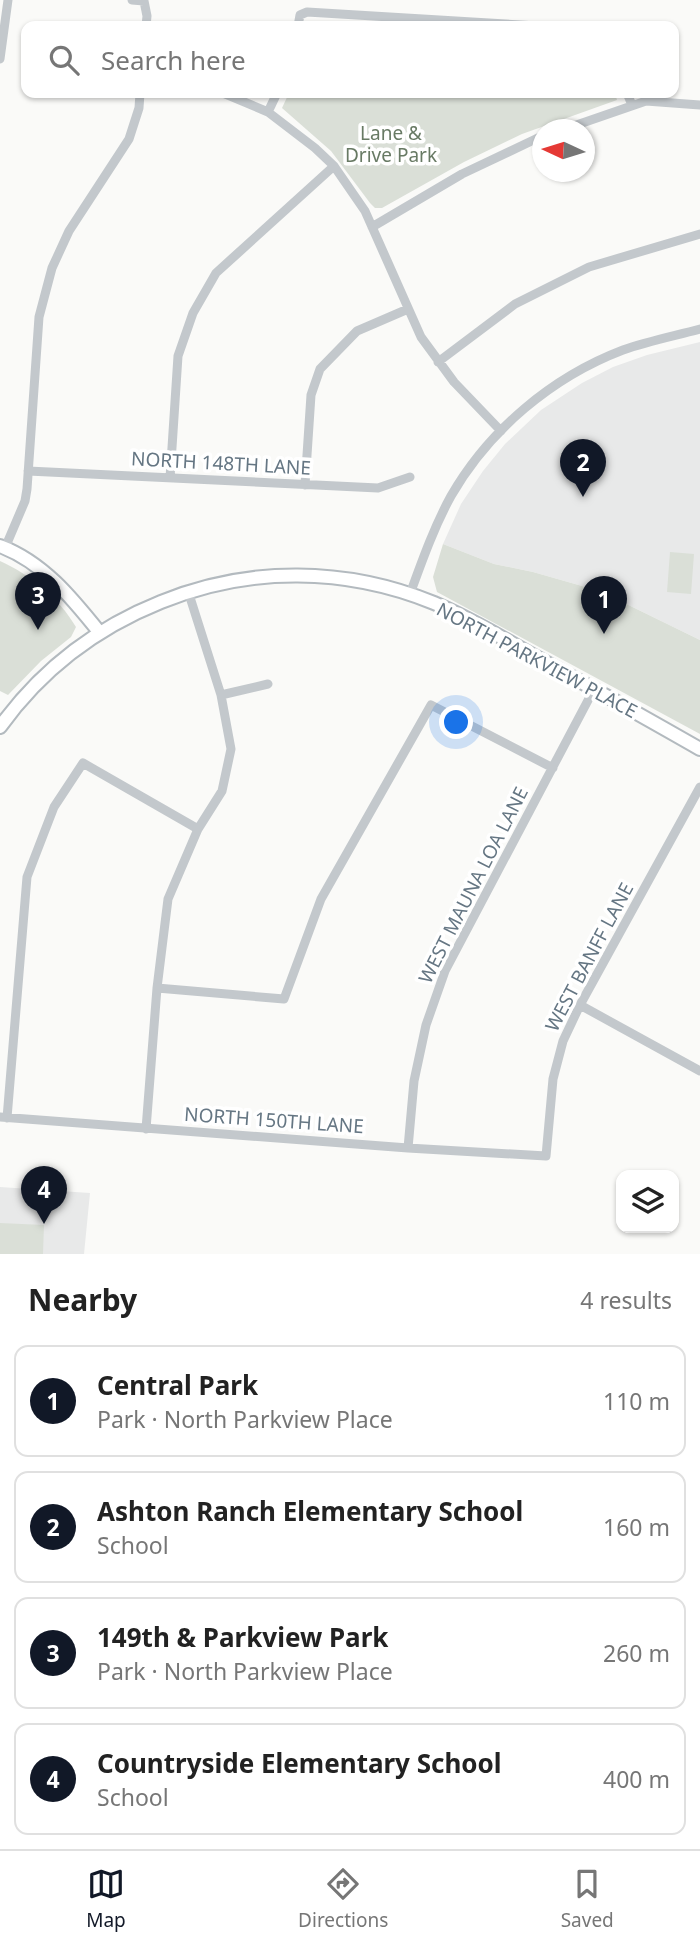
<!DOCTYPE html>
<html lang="en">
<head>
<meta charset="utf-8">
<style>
  :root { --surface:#fff; --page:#f2f2f2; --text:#222; --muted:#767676; --line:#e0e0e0; --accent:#111827 }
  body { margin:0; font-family:"Noto Sans",sans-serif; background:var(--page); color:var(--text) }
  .controls { position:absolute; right:21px; bottom:21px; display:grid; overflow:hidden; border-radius:14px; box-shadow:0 2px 5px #0004 }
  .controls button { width:63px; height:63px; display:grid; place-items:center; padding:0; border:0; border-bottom:2px solid var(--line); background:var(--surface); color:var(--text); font:35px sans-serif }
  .compass { position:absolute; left:532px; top:119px; width:63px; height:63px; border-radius:50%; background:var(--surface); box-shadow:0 2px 5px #0004; rotate:274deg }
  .you { position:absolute; left:457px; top:723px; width:24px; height:24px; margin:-18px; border:5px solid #fff; border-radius:50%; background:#1a73e8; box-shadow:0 0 0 10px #1a73e833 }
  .badge { display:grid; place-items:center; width:46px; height:46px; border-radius:50%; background:var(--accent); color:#fff; font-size:23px; font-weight:700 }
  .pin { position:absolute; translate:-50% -58px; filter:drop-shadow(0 2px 4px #0008) }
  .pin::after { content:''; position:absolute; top:37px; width:24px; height:21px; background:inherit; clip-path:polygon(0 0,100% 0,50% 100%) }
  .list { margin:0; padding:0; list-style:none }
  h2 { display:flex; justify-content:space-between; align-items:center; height:91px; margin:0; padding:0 28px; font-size:30px }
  h2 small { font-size:23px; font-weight:400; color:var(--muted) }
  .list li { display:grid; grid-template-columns:46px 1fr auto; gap:21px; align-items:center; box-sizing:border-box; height:112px; margin:0 14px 14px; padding:0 14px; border:2px solid var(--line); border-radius:14px }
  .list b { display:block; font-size:26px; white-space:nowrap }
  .list p { margin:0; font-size:23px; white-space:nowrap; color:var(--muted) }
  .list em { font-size:23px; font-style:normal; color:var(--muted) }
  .icon { flex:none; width:38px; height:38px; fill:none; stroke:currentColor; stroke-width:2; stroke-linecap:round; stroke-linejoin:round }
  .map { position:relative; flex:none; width:700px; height:1254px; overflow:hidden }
  .search { position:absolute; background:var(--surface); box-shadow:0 2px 5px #0004; left:21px; right:21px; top:21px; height:77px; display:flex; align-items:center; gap:18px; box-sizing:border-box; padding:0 24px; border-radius:14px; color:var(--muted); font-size:26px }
  .sheet { height:595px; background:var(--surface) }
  nav { display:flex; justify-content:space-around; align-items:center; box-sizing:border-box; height:98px; border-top:2px solid var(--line); background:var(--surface); font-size:19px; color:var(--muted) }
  nav a { display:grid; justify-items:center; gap:4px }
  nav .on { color:var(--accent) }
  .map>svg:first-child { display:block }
</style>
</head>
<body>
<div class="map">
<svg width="700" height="1254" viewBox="0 0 700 1254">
  <rect width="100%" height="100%" fill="#fafaf8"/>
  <path fill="#e8e9e9" d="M700,342V640L610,596L582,586L533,572L494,564L443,544L461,504L483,471L505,444L541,410L582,383L613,367L647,355Z
    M0,1187L90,1193L84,1254H0Z"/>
  <path fill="#dadfd7" d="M289,93H515L564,96L568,93H615L617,100L522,134L464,162L382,208H375L370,203L331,151L282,108Z
    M443,544L494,564L533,572L582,586L610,596L700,640V734L437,592L433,577Z
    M670,552L694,554L691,594L667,592Z
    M0,561C31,575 59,598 76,627L71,637L41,661L8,695L0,691Z
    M0,1223L44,1225L43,1254H0Z"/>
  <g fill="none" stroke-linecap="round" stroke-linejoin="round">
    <g stroke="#b3babf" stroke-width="16">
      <path id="secondary" d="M0,546C43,562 72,598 100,633
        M0,727C41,670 96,628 161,602C249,566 346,567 434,603C470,618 504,639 538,658C592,688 646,718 700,749"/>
    </g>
    <path stroke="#c3c8cc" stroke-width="9" d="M132,0L144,1L147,16L146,26
      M298,26L300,15L307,12L537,26
      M0,59L8,0
      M223,93L268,112L315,148L334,166L365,211L421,337L454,382L501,431
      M627,93L632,105
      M268,112L277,93
      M562,130L646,101L700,105
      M372,227L462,174L542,136
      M438,362L515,304L589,267L700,234
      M28,471L378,488L410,477
      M170,478L178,356L193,313L216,273L334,166
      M305,485L311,395L320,369L357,331L408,309
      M5,548L25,501L27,489L39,317L52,268L69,231L129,139L139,108L140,93
      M410,594C422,561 434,527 451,496C489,430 552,377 623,350C648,341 674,336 700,329
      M221,695L268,684
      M157,988L284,999L321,899L431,705L553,768
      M580,1005L700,1071
      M0,1117L408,1148L546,1156L553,1079L563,1041L580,1005L700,787
      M7,1118L27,877L54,807L83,763L198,829
      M146,1129L157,988L168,899L198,829L222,791L231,749L221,695L188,591
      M408,1148L414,1081L426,1025L445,971L594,689"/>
    <use href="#secondary" stroke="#fff" stroke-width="12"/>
  </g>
  <g text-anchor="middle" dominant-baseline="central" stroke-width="7" stroke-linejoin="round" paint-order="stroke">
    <g font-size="19" fill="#687a64" stroke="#fff">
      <text x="391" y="133">Lane &amp;<tspan x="391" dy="22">Drive Park</tspan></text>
    </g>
    <g font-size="19" fill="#657683" stroke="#fff">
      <text transform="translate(221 463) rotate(3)">NORTH 148TH LANE</text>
      <text transform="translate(537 660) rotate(28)">NORTH PARKVIEW PLACE</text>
      <text transform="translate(473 885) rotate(-63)">WEST MAUNA LOA LANE</text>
      <text transform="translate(589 957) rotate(-62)">WEST BANFF LANE</text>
      <text transform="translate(274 1120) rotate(4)">NORTH 150TH LANE</text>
    </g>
  </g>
</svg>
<div class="controls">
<button><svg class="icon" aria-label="layers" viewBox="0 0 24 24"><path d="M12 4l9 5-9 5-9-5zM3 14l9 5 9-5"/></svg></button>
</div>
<svg class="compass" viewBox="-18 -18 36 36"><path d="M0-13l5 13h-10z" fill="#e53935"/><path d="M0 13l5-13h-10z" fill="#767676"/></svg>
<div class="you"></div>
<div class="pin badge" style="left:604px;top:634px">1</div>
<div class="pin badge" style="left:583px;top:497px">2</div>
<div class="pin badge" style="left:38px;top:630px">3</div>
<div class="pin badge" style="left:44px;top:1224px">4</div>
<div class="search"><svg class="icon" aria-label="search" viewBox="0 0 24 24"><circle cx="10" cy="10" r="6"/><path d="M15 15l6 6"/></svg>Search here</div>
</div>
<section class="sheet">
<h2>Nearby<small>4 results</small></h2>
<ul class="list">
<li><span class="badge">1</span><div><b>Central Park</b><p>Park · North Parkview Place</p></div><em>110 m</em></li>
<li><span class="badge">2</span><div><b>Ashton Ranch Elementary School</b><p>School</p></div><em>160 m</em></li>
<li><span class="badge">3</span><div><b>149th &amp; Parkview Park</b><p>Park · North Parkview Place</p></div><em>260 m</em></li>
<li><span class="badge">4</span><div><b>Countryside Elementary School</b><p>School</p></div><em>400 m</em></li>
</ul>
</section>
<nav>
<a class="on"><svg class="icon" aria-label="map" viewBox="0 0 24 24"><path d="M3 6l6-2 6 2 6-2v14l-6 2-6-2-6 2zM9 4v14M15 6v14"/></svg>Map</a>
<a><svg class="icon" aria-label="directions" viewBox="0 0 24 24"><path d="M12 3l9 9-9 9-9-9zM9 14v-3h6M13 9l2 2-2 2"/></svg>Directions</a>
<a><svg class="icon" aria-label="saved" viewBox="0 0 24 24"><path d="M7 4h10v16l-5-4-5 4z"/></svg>Saved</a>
</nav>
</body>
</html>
